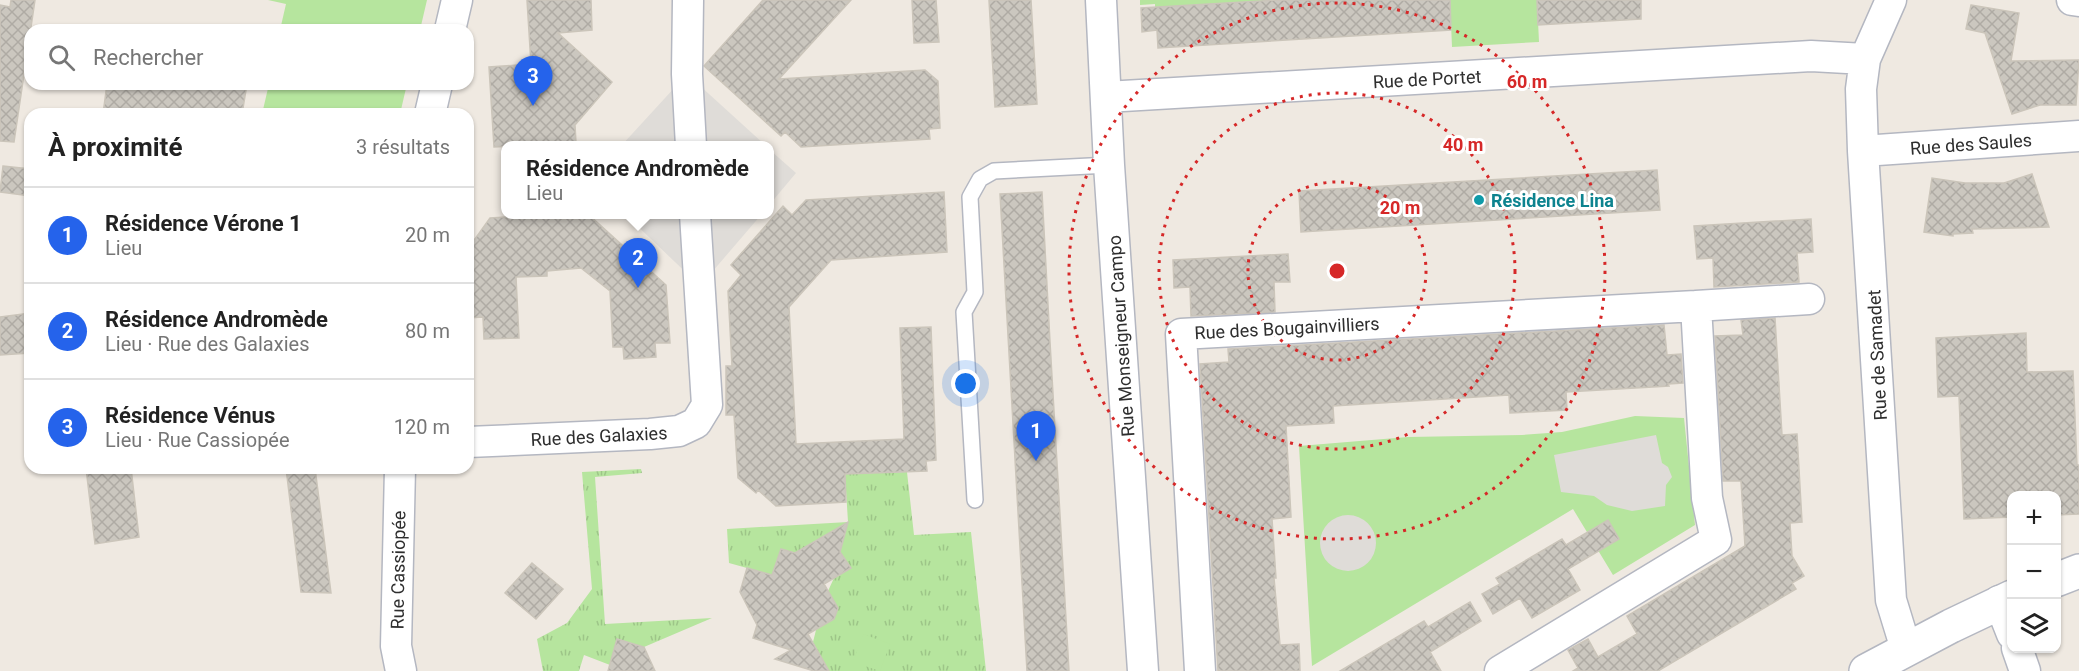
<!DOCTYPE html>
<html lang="fr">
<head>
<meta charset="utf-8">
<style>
  :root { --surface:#fff; --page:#f6f6f6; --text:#222; --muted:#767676; --line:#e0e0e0; --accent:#2563eb }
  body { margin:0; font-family:Roboto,sans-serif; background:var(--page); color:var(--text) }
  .controls { position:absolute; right:18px; bottom:18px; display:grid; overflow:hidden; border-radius:12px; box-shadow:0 2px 4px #0004 }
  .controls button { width:54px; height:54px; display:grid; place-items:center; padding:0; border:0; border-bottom:2px solid var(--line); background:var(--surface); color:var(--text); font:30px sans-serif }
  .you { position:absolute; left:966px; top:384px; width:21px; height:21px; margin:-15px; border:4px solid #fff; border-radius:50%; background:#1a73e8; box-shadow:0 0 0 9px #1a73e833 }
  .badge { display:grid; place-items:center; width:39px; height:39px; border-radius:50%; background:var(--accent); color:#fff; font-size:20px; font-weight:700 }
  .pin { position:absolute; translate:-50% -50px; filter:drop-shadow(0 2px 3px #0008) }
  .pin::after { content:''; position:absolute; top:32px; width:21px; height:18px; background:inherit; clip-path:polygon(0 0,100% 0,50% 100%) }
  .popup { position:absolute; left:501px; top:141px; width:273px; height:78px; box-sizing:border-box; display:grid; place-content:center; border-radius:12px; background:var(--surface); filter:drop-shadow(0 2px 4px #0005); font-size:20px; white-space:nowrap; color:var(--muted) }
  .popup b { font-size:22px; color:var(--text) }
  .popup::after { content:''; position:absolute; left:50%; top:100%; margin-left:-12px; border:12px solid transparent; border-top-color:var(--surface) }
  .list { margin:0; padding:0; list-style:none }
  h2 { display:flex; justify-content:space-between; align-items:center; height:78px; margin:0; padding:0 24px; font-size:26px }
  h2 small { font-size:20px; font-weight:400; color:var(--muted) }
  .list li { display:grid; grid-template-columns:39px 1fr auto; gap:18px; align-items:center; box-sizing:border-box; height:96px; padding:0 24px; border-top:2px solid var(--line) }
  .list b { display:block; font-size:22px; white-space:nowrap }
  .list p { margin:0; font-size:20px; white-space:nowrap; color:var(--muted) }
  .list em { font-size:20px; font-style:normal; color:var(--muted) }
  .icon { flex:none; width:33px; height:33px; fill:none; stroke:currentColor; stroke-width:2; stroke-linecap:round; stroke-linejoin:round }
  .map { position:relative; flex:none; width:2079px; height:671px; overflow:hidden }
  .search { position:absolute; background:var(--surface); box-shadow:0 2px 4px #0004; left:24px; top:24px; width:450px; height:66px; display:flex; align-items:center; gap:15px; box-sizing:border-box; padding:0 21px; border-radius:18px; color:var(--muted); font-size:22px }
  .panel { position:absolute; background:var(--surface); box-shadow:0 2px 4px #0004; left:24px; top:108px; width:450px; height:366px; border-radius:18px }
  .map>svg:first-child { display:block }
</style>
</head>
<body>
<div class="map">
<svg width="2079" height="671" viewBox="0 0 2079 671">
  <defs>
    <pattern id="grass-tufts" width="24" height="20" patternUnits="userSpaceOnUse" patternTransform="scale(1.5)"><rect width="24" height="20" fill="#b6e59e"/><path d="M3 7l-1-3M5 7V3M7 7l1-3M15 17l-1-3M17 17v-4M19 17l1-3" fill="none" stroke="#9dc588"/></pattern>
    <pattern id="building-cross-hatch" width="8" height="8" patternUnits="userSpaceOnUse" patternTransform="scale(1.5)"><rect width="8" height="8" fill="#cbc7bf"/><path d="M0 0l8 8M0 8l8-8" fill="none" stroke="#afaba4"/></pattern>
  </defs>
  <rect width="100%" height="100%" fill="#efe9e1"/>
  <path fill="url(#grass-tufts)" d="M641,469L642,473L595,477L605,624L712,618L644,647L618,639L610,665L584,655L579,671H543L537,639L567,623L592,589L582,472Z
    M907,472L914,535L971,532L986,671H818L822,659L813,642L816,630L833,619L838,608L828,591L834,578L850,568L827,534L810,544L806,556L781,549L772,575L729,563L727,529L848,522L845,474Z"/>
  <path fill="#b6e59e" d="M268,0H427L420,30H280L286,4Z
    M1140,0H1278L1155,8V4L1140,5Z
    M1450,0H1537L1539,42L1452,47Z
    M269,84H407L400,114H262Z
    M1635,416L1684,418L1695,525L1613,575L1573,509L1312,666L1299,446L1408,437L1522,435L1562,432Z
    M863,634L890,644L880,671L853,662Z"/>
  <path fill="#dfdcd8" d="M687,74L765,145L621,146Z
    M770,150L796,173L770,204Z
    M626,215H761L700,286Z
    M1656,435L1662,463L1668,467L1672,477L1666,485L1665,506L1632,511L1607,505L1594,496L1561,492L1554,455Z
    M1320 543a28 28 0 1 1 56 0a28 28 0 1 1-56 0Z"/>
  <path fill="url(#building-cross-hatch)" stroke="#cbc5ba" stroke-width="1.5" d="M11,0H35L14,142L0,141V5L10,7Z
    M527,0H591L592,30L558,33L612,82L575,125L576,143L494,147L489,67L531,64Z
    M763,0H851L779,79L925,70L938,81L940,128L929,129L930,139L801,147L785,132L781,136L704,66Z
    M912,0H936L939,42L914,43Z
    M989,0H1031L1037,104L995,107Z
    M1278,0H1450L1451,30L1158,48L1157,30L1142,32L1141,8Z
    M1537,0H1641V19L1538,25Z
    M1971,5L2019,13L2011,61L2079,60L2076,105H2040L2012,114L1985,33L1966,29Z
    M107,84H247L242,114H103Z
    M3,166L30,169V196L0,192Z
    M1657,170L1660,210L1301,232L1299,191Z
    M2032,174L2049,227L1972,229L1973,233L1953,234V236L1924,232L1932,178L1965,183H2004Z
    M944,192L947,252L831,260L789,307L796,444L904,439L900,328L931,327L936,460L926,461L927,471L845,474L846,502L776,506L758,490L756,493L738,478L734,415H726V366H732L728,291L741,275L731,265L783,206L792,215L806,200Z
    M1042,192L1050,342L1069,671H1027L1000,194Z
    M561,214H588L666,285L670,343H655L656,357L624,359L623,347H613L610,291L581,268L547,271V276L516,277L519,338L484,339L483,317L468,318V240L475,239L490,218Z
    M1811,219L1813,252L1797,253L1799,282L1714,287L1713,258L1697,259L1694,226Z
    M1288,254L1290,282H1274L1275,312L1191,316L1190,287L1174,288L1173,260Z
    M30,313V353L0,355V317Z
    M1775,318L1782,435L1797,434L1802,522L1790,523L1792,556L1804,576L1792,583L1796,589L1658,671H1573L1578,668L1568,650L1588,639L1598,657L1637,634L1627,616L1745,546L1741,481H1723L1715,336L1743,335L1741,320Z
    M1664,325L1667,355L1681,354L1683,383L1668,384L1669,386L1566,392L1567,410L1510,413L1509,395L1333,406L1334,423L1286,426L1291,517L1272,519L1276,578H1274L1280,645L1299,644L1300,671H1218L1200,364L1229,362L1228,349Z
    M2026,333L2027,372L2073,371L2077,465H2079V514L2056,515V495H2012V517L1964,519L1959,396L1938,397L1936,338Z
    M86,468H131L139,537L95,544Z
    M286,468H315L331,593L301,592Z
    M1608,520L1619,539L1568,569L1580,590L1532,618L1520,598L1493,614L1482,594L1500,584L1496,578L1562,539L1566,545Z
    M848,522L840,552L851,568L824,584L838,608L834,619L808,634L829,671H814L775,659L791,650L753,638L757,625L740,592L747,568L772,575L781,549L795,553Z
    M532,563L563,589L536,619L505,593Z
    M1470,602L1481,621L1430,652L1441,671H1340L1424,621L1428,627Z
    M617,639L644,647L655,671H608Z"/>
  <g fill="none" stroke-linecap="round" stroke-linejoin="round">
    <g stroke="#b4b7c1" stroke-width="18">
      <path id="service" d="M975,500L964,312L975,292L970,197L980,179L994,171L1109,165"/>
    </g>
    <g stroke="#b4b7c1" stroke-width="33">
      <path id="minor" d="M688,0L687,74L691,146
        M1101,0L1109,165L1143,671
        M2072,0L2079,1
        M450,30L457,0
        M1865,59L1861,89L1863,151L1891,600L1906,649
        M1106,97L1811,56L1865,59L1891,0
        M430,114L437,84
        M1863,151L2079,136
        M1696,306L1809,299
        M468,442L650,434L679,431L696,423L707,405L695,214
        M400,468L396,646L401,671
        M1999,601L2012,634
        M2017,648L2025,671
        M1200,671L1181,334L1696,306L1707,498L1716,540L1500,671"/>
    </g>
    <g stroke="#b4b7c1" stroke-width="36">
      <path id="tertiary" d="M2056,580L2079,571
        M1866,671L1951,626L2012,597"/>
    </g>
    <use href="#service" stroke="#fff" stroke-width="15"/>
    <use href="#minor" stroke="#fff" stroke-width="30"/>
    <use href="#tertiary" stroke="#fff" stroke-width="33"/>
  </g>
  <g fill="none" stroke="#d62828" stroke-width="3" stroke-dasharray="3 6">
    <circle cx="1337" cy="271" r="89"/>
    <circle cx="1337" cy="271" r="178"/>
    <circle cx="1337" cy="271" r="268"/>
  </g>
  <circle fill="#0f9aa8" stroke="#fff" stroke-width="2" cx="1479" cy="200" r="6"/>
  <g text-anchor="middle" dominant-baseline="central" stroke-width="6" stroke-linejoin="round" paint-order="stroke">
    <g font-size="18" fill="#2e2e2e" stroke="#fff">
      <text transform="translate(1427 79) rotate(-3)">Rue de Portet</text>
      <text transform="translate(1971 144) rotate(-4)">Rue des Saules</text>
      <text transform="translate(1287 328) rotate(-3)">Rue des Bougainvilliers</text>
      <text transform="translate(1121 336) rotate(-94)">Rue Monseigneur Campo</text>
      <text transform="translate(1877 355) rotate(-93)">Rue de Samadet</text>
      <text transform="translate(599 436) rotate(-3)">Rue des Galaxies</text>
      <text transform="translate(398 570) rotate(-89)">Rue Cassiopée</text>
    </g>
    <g font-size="18" font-weight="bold" fill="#0d838f" stroke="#fff" text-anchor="start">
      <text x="1491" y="200">Résidence Lina</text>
    </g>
  </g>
  <circle cx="1337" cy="271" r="9" fill="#d62828" stroke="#fff" stroke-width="3"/>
  <g font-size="18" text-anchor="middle" font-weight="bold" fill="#d62828" stroke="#fff" stroke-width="6" stroke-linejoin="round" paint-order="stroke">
    <text x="1527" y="88">60 m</text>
    <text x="1463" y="151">40 m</text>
    <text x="1400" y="214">20 m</text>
  </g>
</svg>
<div class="controls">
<button>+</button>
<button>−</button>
<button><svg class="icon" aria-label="layers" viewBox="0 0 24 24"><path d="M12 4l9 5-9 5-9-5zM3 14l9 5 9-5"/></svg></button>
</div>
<div class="you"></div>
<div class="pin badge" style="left:1036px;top:461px">1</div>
<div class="pin badge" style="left:638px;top:288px">2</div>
<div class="popup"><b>Résidence Andromède</b>Lieu</div>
<div class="pin badge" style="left:533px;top:106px">3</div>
<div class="search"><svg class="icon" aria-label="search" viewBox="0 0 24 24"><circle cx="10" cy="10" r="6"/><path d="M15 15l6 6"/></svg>Rechercher</div>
<section class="panel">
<h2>À proximité<small>3 résultats</small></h2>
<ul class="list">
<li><span class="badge">1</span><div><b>Résidence Vérone 1</b><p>Lieu</p></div><em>20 m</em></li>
<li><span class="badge">2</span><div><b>Résidence Andromède</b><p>Lieu · Rue des Galaxies</p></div><em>80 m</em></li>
<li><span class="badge">3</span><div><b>Résidence Vénus</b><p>Lieu · Rue Cassiopée</p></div><em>120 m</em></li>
</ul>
</section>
</div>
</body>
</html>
